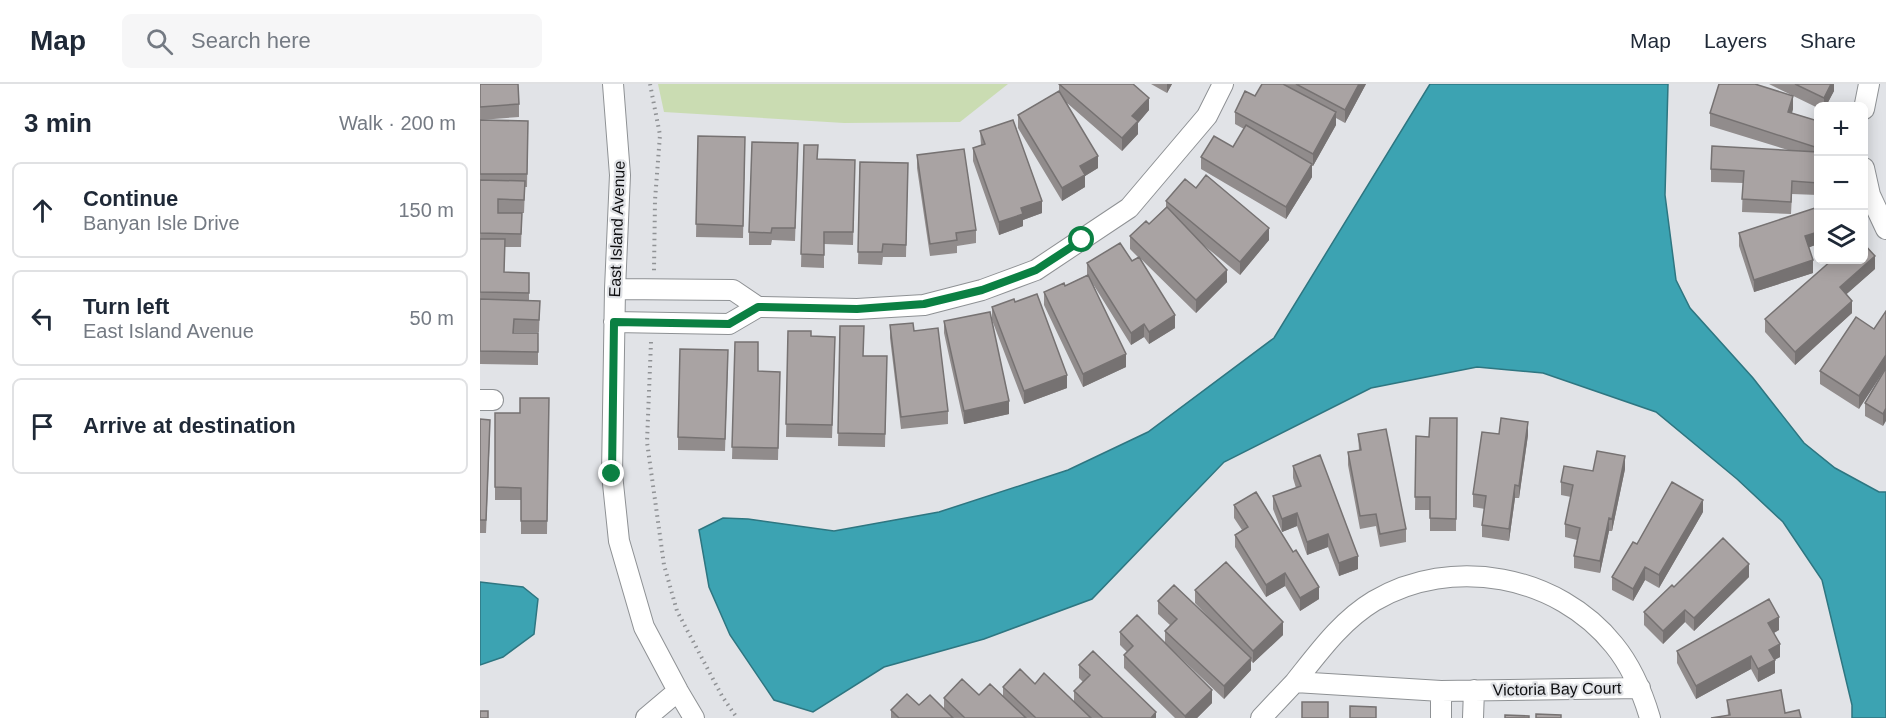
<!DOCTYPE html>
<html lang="en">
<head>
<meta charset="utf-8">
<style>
  :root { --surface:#fff; --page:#f6f6f7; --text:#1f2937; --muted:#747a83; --line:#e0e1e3 }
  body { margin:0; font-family:Arial,sans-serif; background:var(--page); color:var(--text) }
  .controls { position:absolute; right:18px; top:18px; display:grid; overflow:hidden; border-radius:9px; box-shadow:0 3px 15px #0003 }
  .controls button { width:54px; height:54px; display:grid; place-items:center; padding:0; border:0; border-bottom:2px solid var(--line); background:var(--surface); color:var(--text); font:30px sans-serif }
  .stop { position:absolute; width:18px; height:18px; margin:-14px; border:4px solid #0b8043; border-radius:50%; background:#fff }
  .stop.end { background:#0b8043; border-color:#fff; box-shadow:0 2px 6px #0008 }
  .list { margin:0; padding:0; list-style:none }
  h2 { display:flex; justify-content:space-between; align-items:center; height:78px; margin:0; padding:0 24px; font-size:26px }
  h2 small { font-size:20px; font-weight:400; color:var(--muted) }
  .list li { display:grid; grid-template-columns:39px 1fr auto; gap:18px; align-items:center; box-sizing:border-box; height:96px; margin:0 12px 12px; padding:0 12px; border:2px solid var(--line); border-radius:9px }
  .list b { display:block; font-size:22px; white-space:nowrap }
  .list p { margin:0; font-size:20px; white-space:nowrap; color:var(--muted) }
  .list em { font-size:20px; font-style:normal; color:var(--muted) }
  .icon { flex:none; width:33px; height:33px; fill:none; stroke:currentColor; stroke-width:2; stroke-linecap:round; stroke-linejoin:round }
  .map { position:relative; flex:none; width:1406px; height:634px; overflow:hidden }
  header { display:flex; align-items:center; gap:36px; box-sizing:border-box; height:84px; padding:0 30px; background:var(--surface); border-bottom:2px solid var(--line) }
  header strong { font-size:28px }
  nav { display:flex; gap:33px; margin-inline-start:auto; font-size:21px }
  .search { width:420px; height:54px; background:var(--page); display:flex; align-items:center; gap:15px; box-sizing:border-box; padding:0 21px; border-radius:9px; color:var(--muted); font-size:22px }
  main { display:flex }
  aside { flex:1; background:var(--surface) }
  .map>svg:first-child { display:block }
</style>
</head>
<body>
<header>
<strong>Map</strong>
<div class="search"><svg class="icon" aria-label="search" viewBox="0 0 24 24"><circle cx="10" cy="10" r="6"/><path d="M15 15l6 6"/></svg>Search here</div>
<nav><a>Map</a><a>Layers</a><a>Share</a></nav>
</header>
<main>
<aside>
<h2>3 min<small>Walk · 200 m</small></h2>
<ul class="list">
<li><svg class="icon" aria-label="ahead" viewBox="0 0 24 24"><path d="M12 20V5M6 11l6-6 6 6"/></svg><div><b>Continue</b><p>Banyan Isle Drive</p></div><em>150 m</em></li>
<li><svg class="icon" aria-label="left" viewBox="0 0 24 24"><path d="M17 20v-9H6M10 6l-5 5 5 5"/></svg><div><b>Turn left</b><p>East Island Avenue</p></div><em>50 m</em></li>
<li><svg class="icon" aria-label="arrive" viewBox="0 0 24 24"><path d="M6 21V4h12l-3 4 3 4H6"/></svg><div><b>Arrive at destination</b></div></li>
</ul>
</aside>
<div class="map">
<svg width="1406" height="634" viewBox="0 0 1406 634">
  <rect width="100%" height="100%" fill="#e1e3e7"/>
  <path fill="#cadcb2" d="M178,0H528L480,38L364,39L184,28Z"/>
  <path fill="#3ca3b2" stroke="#2e7681" stroke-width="1.5" d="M950,0H1188L1185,111L1196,196L1210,224L1273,294L1324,359L1355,384L1399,408H1406V634H1372V621L1342,496L1303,438L1257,395L1176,328L1063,289L997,283L891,304L744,378L612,515L504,555L404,583L333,628L294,616L250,551L229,503L219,446L243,434L268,435L354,447L459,428L588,386L668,348L794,254Z
    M0,498L43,503L58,515L54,550L23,573L0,581Z"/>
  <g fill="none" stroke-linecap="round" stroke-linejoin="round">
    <g stroke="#8e9194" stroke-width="22">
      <path id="minor" d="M133,0L140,91L135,205L132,390L139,457L164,543L198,607L214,634
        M1384,25L1389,0
        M1384,84L1390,111L1406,145
        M135,205L253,206L278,223
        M134,238L249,240L278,223L377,225L444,221L502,206L556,186L649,124L727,32L743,0
        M0,316H13
        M815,598C839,568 861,537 894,517C972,471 1078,491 1134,561C1152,583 1162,607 1170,634
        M166,634L198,607
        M781,634L815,598L961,607L1160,604
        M961,634V607
        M993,634L994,606"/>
    </g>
    <path stroke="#909295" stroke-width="4" stroke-dasharray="1.5 4.5" stroke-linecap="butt" d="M170,0L180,51L175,116L174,187
      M171,258L167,358L184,481L197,527L242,612L257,634"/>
    <use href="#minor" stroke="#fff" stroke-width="20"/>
  </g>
  <path fill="#918c8c" d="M0,0L39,20V33L0,36Z
    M579,0L669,26L658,39V50L642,67L587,19L618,84L605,92V103L582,117L538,44V31L579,7Z
    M671,0H692L687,9Z
    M782,0H886L865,39L856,34V41L833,82H832V93L806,135L721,85V73L753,63L764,45L755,40V28L775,12Z
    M1289,0H1354V7L1346,22H1338V24Z
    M1313,25L1312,29L1338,37V111L1312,110L1311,130L1262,128L1263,99L1231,98V85L1308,66L1230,42V29Z
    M0,36L48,37L47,103H45L44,129H18H42L41,163H25L24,188L49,189V216L60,217L59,248H34V249H58V281L0,280Z
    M500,47L562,129L543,136V142L519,151L493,77V64L501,61Z
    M218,52L265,66L263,154L216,153Z
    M324,61L338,75L375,76L373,161L344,160V184L321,183Z
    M437,71L496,146V159L477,162V169L450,172L437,84Z
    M318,72L315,157L292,156L291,161H269V148Z
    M380,78L428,79L426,173H403L402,181L378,180Z
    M716,104L789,156L760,191L721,159L747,198L716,229L661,175L695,244L669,260L664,253L651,261L613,200L646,283L603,303L564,221V208L585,202L607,191V179L652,177L658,173L650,165V152L669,140L686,123V117Z
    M1338,123V160L1329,163L1333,189L1274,208L1259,162V149Z
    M1395,185L1366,210L1372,229L1315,281L1285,248V235Z
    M535,218L587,304L544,320L512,236V223Z
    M464,237L529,330L484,340L464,249Z
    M410,241L434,247L468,327V340L421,345L410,254Z
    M360,242L384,272H407L405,363L358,362Z
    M1394,245L1379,325L1340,300V287Z
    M308,247L331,252L355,266L352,354L306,353Z
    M255,258L278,287L300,288L298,376L252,375Z
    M248,279L245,367L198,366V353Z
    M1406,284L1403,342L1385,332V319Z
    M69,314L67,450H41V416H15V329H40Z
    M977,334L976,447H950V426H935L936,352L949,353Z
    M0,335L10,349L6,449H0Z
    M878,350L926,445V458L900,463L896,442L880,445L868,381V368L879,366Z
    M1019,350L1048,351L1039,414H1035L1029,457L1002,453V441L1005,425L993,423V410Z
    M813,382L878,485L859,492L848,463L827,471L817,442L802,448L793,425V412L816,404L813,394Z
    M1145,385L1132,447H1129L1120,489L1094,484V472L1097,456L1085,453V440L1091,413L1081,411V398L1113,387Z
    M754,421L813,468L839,515L820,527L805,502L786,513L755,463V451L762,446L754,434Z
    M1223,428L1179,504L1165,496L1153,517L1132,506V493L1157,460Z
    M1269,493L1214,547L1205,538L1183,560L1164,541V528L1194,503Z
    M715,506L803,551L773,579L771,577V586L744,615L685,559V547L690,541L678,530V517L737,542L715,519Z
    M1299,546L1294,549L1300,573L1294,576L1295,589L1278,598L1271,585L1216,615L1197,579V567Z
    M640,548L732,619L717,634H695L644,584V571L647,568L640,561Z
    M599,581L676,634H411V626L439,621L464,624V614L499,611L523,612V603L555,600L594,618V607L603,598L599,594Z
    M1247,616L1305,629L1248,631Z"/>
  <path fill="#767272" d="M687,0H692L687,9Z
    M879,0H886L865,39V26Z
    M1351,0H1354V7L1346,22H1344V14Z
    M1313,12V25L1308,41V28Z
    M669,14V26L658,39V50L642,67V54L652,32Z
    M856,28V41L833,82V70Z
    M618,72V84L605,92V103L582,117V104L600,82Z
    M832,80V93L806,135V123Z
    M562,117V129L543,136V142L519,151V138L541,124Z
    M789,144V156L760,191V178Z
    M1338,148V160L1325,165V152Z
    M1395,172V185L1360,216V203Z
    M1333,176V189L1274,208V196Z
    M747,186V198L716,229V216Z
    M1372,217V229L1315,281V268Z
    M695,231V244L669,260V248Z
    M664,240V253L651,261V249Z
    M646,270V283L603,303V290Z
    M1406,271V284L1379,325V312Z
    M587,291V304L544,320V307Z
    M529,317V330L484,340V327Z
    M1406,324V337L1403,342V330Z
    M1048,338V351L1039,414V402Z
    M1145,372V385L1132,447V435Z
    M1035,401V414L1029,457V445Z
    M1223,416V428L1179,504V491Z
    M817,429V442L802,448V435Z
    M1129,434V447L1120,489V477Z
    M848,450V463L827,471V458Z
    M878,472V485L859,492V479Z
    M1269,480V493L1214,547V534Z
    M1165,483V496L1153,517V505Z
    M805,489V502L786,513V501Z
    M839,503V515L820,527V514Z
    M1205,526V538L1183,560V547Z
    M1299,533V546L1288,552V539Z
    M803,538V551L773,579V567Z
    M1300,560V573L1289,579V566Z
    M1271,572V585L1216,615V602Z
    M771,574V586L744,615V602Z
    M1295,576V589L1278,598V585Z
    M732,606V619L717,634H705V632Z
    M676,628V634H671Z"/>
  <path fill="#a9a3a3" stroke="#767272" stroke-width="1.5" d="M0,0H38L39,20L0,23Z
    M579,0H653L669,14L652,32L658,37L642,54Z
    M782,0H803L856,28L833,70L755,28L765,7L775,12Z
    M816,0H879L865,26Z
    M1239,0H1275L1313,12L1308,28L1338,37V64L1230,29Z
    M1315,0H1351L1344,14Z
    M579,7L618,72L600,82L605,91L582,104L538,31Z
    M0,36L48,37L47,90H0Z
    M533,36L562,117L541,124L543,130L519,138L493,64L505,60L500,47Z
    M766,41L832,80L806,123L721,73L734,52L753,63Z
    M218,52L265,53L263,142L216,140Z
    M272,58L318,59L315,144H292L291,149L269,148Z
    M324,61H338L337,75L375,76L373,148H344V171L321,170Z
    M1232,62L1338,68V99L1312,97L1311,118L1262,115L1264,87L1231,85Z
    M484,65L496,146L476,149L477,156L450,160L437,71Z
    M380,78L428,79L426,161L403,160L402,168H378Z
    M726,91L789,144L760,178L686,117L705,95L716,104Z
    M0,96L45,97L44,116L18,115V129H42L41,150L0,149Z
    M687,123L747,186L716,216L650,152L666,137L669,140Z
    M1338,123V148L1325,152L1333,176L1274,196L1259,149Z
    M0,155H25L24,188L49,189V209L0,208Z
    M640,159L652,177L659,173L695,231L669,248L664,240L651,249L607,179Z
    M1383,159L1395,172L1360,203L1372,217L1315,268L1285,235L1352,176H1383Z
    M608,191L646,270L603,290L564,208L584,199L585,202Z
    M557,210L587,291L544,307L512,223L534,215L535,218Z
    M0,215L60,217L59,236L34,235L33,249H58V268L0,267Z
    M1406,227V271L1379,312L1340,287L1376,233L1394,245Z
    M510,228L529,317L484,327L464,237Z
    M433,239L434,247L458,244L468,327L421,333L410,241Z
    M360,242H384L383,272H407L405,350L358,349Z
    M308,247H331V252L355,253L352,341L306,340Z
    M255,258H278V287L300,288L298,364L252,363Z
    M200,265L248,266L245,355L198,353Z
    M1406,284V324L1403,330L1385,319Z
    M40,314H69L67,437H41V404L15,403V329H40Z
    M950,334H977L976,435L950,434V413H935L936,352L949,353Z
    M1021,334L1048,338L1039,402L1035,401L1029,445L1002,441L1006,412L993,410L1002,348L1019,350Z
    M0,335L10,336L6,436H0Z
    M906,345L926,445L900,450L896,430L880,432L868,368L881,366L878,350Z
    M1117,367L1145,372L1132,435L1129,434L1120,477L1094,472L1100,444L1085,440L1093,401L1081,398L1084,382L1113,387Z
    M840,371L878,472L859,479L848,450L827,458L817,429L802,435L793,412L821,402L813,382Z
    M1192,398L1223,416L1179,491L1165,483L1153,505L1132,493L1153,458L1157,460Z
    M776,408L813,468L816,466L839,503L820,514L805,489L786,501L755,451L768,443L754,421Z
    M1243,454L1269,480L1214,534L1205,526L1183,547L1164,528L1192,501L1194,503Z
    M746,478L803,538L773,567L715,506Z
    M694,501L771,574L744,602L685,547L697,535L678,517Z
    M1289,515L1299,533L1288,539L1300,560L1289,566L1295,576L1278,585L1271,572L1216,602L1197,567Z
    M657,531L732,606L705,632L644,571L653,562L640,548Z
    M613,567L676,628L671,634H623L594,607L610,591L599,581Z
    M540,585L555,600L564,589L611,634H556L523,603Z
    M482,595L499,611L510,600L546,634H485L464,614Z
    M1301,606L1305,629L1319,626L1321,634H1231L1250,631L1247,616Z
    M427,610L439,621L450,611L473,634H419L411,626Z
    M822,618H848V634H822Z
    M870,622L896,623V634H870Z
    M0,627H8V634H0Z
    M1056,630L1081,631V634H1056Z
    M1025,631L1049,632V634H1025Z"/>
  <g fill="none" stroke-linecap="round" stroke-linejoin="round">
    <path stroke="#0b8043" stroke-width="8" d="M132,390L134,238L249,240L278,223L377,225L444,220L502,206L556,186L602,156"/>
  </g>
  <g text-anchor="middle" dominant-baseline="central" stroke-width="4.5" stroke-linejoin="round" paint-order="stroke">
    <g font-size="16" fill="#0e0e10" stroke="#e1e3e7">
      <text transform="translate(137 145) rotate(-88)">East Island Avenue</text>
      <text transform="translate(1077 605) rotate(-1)">Victoria Bay Court</text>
    </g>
  </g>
</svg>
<div class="controls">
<button>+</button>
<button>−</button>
<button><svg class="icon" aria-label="layers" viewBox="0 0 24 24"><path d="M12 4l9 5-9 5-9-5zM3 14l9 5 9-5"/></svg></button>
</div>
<div class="stop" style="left:602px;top:156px"></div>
<div class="stop end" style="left:132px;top:390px"></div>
</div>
</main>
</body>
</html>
